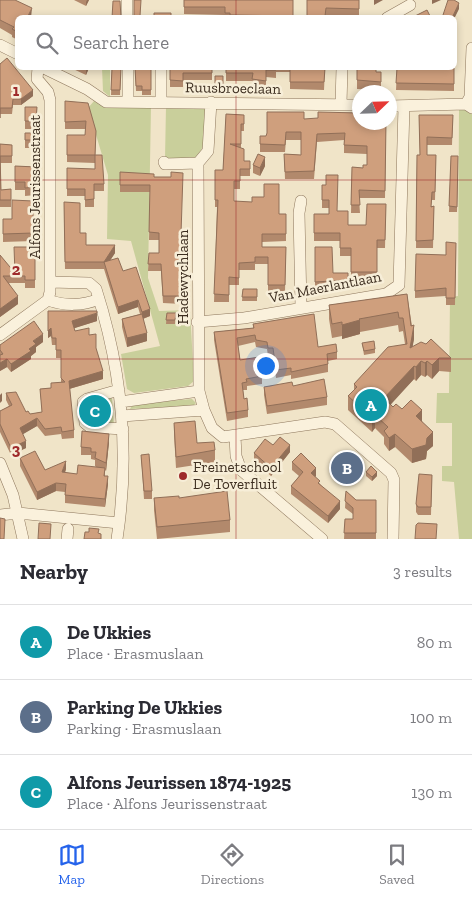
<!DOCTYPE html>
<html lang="en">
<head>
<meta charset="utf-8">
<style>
  :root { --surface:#fff; --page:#f2f2f3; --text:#2b2b33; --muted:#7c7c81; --line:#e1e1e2; --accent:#2563eb }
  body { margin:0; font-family:"Zilla Slab",serif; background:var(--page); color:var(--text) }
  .compass { position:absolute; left:352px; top:85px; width:45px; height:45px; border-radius:50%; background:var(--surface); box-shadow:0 2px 8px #0003; rotate:67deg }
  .you { position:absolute; left:265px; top:365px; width:18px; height:18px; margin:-12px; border:4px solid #fff; border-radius:50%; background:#1a73e8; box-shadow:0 0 0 8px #1a73e833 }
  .badge { display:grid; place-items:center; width:32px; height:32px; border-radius:50%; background:var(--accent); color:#fff; font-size:16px; font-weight:700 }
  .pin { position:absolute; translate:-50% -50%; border:2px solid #fff; box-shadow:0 1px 5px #0006 }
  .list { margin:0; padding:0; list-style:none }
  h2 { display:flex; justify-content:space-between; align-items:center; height:65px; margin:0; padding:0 20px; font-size:21px }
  h2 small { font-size:16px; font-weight:400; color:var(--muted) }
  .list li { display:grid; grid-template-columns:32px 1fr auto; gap:15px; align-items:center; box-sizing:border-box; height:75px; padding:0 20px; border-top:1px solid var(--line) }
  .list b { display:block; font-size:19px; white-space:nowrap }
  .list p { margin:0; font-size:16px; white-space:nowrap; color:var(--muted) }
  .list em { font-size:16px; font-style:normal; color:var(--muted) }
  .icon { flex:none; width:28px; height:28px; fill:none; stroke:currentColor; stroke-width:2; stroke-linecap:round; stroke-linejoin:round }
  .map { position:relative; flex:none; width:472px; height:539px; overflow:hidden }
  .search { position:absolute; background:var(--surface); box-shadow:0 2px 8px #0003; left:15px; right:15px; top:15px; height:55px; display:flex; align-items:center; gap:12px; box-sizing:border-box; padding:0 18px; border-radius:8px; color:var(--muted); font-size:19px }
  .sheet { height:290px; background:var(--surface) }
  nav { display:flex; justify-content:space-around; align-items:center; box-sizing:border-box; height:70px; border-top:1px solid var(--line); background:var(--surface); font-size:14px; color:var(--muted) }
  nav a { display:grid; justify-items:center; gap:2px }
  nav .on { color:var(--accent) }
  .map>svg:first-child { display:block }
</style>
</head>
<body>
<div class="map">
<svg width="472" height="539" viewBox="0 0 472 539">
  <rect width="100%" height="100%" fill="#f0e4c8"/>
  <path fill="#c9cf9b" d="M102,68H110V97L103,91Z
    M94,101L107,105L151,106L148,278L159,311L190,310L194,381L188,386L134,393L127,389L121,354L160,346L131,241L107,239L108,175L88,108Z
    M166,106H205V143L196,159H165Z
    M465,108L472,113V539H459L454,482L442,481V466H452V423H436L437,393H449L450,297L458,296L459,110Z
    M112,398L114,426L91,423L86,404Z
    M192,399L196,403L193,406L130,409L133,404Z"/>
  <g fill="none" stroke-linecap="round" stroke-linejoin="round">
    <g stroke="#8d765c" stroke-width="12">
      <path id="minor" d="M127,0V18
        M387,18L410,5
        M0,45L18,54
        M38,68L37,79L48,92L50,100V292L48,300
        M44,68L87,89L106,102L360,105
        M128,68V102
        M161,102V68
        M211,102L208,151L198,163L199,391L204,410L212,428L223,437L325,422L335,424L391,473L394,480L393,539
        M341,104L342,68
        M466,104L470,97L472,48
        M390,106L466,104L472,108
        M164,162L165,164L198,163
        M50,282L89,283L96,289C122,370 130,454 117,539
        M48,300C64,306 83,306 99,299
        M301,307L299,213L301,201
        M197,322L244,318L386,294L399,285L404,106
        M0,335L48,300
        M119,390L87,399L83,402L85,423L90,427L123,429
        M120,402L199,391
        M122,416L204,410
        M235,436L236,456L241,470L322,539
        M0,463L13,495L23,539
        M0,515L18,513L119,523
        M67,539L68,529"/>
    </g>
    <use href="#minor" stroke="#faf1dc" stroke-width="11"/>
  </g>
  <path fill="#b2896c" d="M0,0L32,16L31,18H18V40L12,37V35L0,28Z
    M74,0H89L86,6Z
    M184,0H293V18H225V15L184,14Z
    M307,0H359V16L326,15V18H307Z
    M0,64L33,96L21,105H13L12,114H0V124Z
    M71,68H89L86,75Z
    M112,68H121L120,95H111Z
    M135,68H151V95H142V91H136Z
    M170,68H212V80H183V87H170Z
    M226,68H325L324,90L290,89V72H276V78L266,77V89L252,87V81H226Z
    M357,68L376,72L381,80V90L357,89Z
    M397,68H454V91L396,90Z
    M215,76H223V88H215Z
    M65,101L96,131L95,163L67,162V135H85L86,129H65Z
    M25,107H37L36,129H25Z
    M226,114L244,115V131H241V148L244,161H250V176H240V189H234V201L279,214H286V241L262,242V247H286L285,292H268V264H255V270H239V285H229V302H214L217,207H215V170H223Z
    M419,115H453L452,145H427V155H436L435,200H432L431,206H434L433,248H416L417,155H420Z
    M304,119L386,122L385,198H359L360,213H351L352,167L363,168L367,165V154L344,153V140L317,142L314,179H285L284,154L301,155V140H286L285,152H260V136H266Z
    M25,133H36V148H25Z
    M0,144L12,145V163H0L1,190L11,189V207H0Z
    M451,156H458L457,212H449Z
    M253,165L265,166L260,176L253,173Z
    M15,166L36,167V195L25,196V190H15Z
    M67,168L104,184V191H94V207H85V196H67Z
    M120,172L154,177L180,265H183L182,304L163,303L161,271H148L149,253H159V240H149L150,192H120Z
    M322,185H326L337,211L348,225H366L386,204L385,248H377V280H351V256H340V241H314V214H329V208H322Z
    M33,201V241L3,242V219H12Z
    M64,202L86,245L115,253L110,260L123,271L150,316L143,319L147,341L127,347L122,327V319L140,314L138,307L118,314L104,269H65Z
    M456,243L455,305H446V296L415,298V291Z
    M35,247V288H25V283H9L18,304L0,317V255L14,273Z
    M315,247L333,273H348V288L315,290Z
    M243,289H257V301H242Z
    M407,294L414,339L412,347L451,358V372L439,371L432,379L427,375L425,377L421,375L416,381L414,379L390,404L393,407L402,409L422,421L433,446L427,451L426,459L412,463L395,447L389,451L384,444V437L375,428L372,432L348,410V396L354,390V384L405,344L403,331L399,332L398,325L360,332V334L342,339V336L332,338L329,319V305Z
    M48,311L97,321L74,328L75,331L89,335L96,348L103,379L69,389L74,430V438L62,439L61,434L45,436L37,426L22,434L26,448L11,455L0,432V411L9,406L6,400V393L26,412L30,414L42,412L40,389L51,388L61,382V358H56V345H52L51,336L48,338Z
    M167,313H176L175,324H166Z
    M253,324L318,347L337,352V359L328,361V372L291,379V375L276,378L273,355L268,356L267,349L256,347L255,342L238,346L240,360L262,376V384L247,386V390H243L244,399L248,410V417L227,421L214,340V332L253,328Z
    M43,342L36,347V352L31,356V359L11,372L7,367L0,371V345Z
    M362,343L375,349V353L364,355Z
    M293,386L327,397V405L267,414L264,395V387Z
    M174,423L197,443L215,450V462L176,468L174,435Z
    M109,442L106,471L105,470V476L108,484L105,507L65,503V492L56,491L37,500L20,466V458L45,470L66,469L65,473L77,474L96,467L95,466V460L91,459V455H81V447Z
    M273,445L290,452L271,476L254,461V453Z
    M141,455L152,491V499H144Z
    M292,462L316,476L315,477L320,484L340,509L328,523L291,494V486L299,476L292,470Z
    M366,472L377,476L372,481L366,476Z
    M432,475L431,515H418L416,512V504Z
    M346,491L356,500H376V539H344L345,519H353V514L345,508Z
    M154,498H179L230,520V532L157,539L154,510Z"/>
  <path fill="#916f58" d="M87,0H89L86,6V2Z
    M374,0H383L374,5Z
    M432,0H441L432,4Z
    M459,3V9L454,19V18H452Z
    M32,8L31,18H27Z
    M86,68H89L86,75Z
    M33,90V96L21,105V99Z
    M265,157V166L260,176V168Z
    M115,245V253L106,267L104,262Z
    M18,296V304L0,317V309Z
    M138,300V307L118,314V307Z
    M150,309V316L142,319V312Z
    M97,313V321L72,329V321Z
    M360,320V334L342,339V325Z
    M414,325V339L410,362V348Z
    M51,328V336L48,338V331Z
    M147,333V341L127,347V338Z
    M43,334V342L36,347V352L31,356V359L11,372V364L29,349L33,341Z
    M439,358V371L432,379V365Z
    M7,359V367L0,371V363Z
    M421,361V375L416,381V367Z
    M427,361V375L425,377V363Z
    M414,366V379L384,412V398Z
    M103,371V379L69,389V381Z
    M2,393V401L0,403V395Z
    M422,410V424L416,416Z
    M375,415V428L372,432V418Z
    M37,418V426L20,436V428Z
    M433,432V446L427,451L426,459L412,463V449L427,438Z
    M109,434V442L106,471V463Z
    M395,434V447L389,451V438Z
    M26,441V448L11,455V448Z
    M290,445V452L271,476V468Z
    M66,461V469L62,480V472Z
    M316,468V476L311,481V473Z
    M377,472V476L372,481V477Z
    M108,476V484L105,507V499Z
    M56,483V491L37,500V492Z
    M340,501V509L328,523V516Z"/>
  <path fill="#cf9f7d" stroke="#916f58" d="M0,0H15L32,8L27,18H18V32L12,29L14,27L0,20Z
    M134,0H141L140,16H134Z
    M184,0H293V16L230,15V13H225V7H184Z
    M307,0H359V9L326,8L325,16H307Z
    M448,0H454L459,3L452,18H442Z
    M113,1H120L121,18H112Z
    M427,10L431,18H416L415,16Z
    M154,13H171V18H154Z
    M7,58L33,90L21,99H13L12,108H0V118V64Z
    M112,68H121L120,90H111Z
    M135,68H151V90H142V86H136Z
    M170,68H212V73H183V81L170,80Z
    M226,68H276V70H266V81L252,79L253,73H226Z
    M290,68H325L324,82H290Z
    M357,68H376V72H381V82L357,80Z
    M397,68H454V84L396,83Z
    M215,76H223V84H215Z
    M65,101L88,103L96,131L95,155H67V135H85L86,121L65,122Z
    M25,107H37L36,121H25Z
    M267,112H304V119L318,118V112L360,113V122H386L385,191L359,190L360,205H351L352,167L363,168V165H367V146L344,145L345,133L317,134L314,171L285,172L284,154L301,155V132H286L285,145L260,144V136H266L267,133Z
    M226,114L244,115V124H241V144H230L244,149V161H250V169H240V181H234V201L252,202V197H264V184H279V214H286V234H262V247H286L285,285H268V257H255V262L239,263V278L229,277V295L214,294L218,200H215V170H223Z
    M419,115H453L452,138L427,137V155H436L435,192H432L431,207L434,206L433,240L416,241L417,155H420Z
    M25,133H36V140H25Z
    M0,144L12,145V156H0L1,190L11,189V200H0Z
    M258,154L265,157L260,168L253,165Z
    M95,155H102L104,184H94V199L85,200V189H67V168L95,169Z
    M451,156H458L457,207L449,206Z
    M15,166L36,167V187L25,188V182H15Z
    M120,172L154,174V177H171V172L183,173L180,265H183L182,296H163L161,264H148L149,253H159V233L149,232L150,185H120Z
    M326,175H338L337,211H348V225H366L367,204H386L385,240H377V272H351V248H340V233H314V214H329V200H322V185H326Z
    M12,200L33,201V233L3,234V219H12Z
    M64,202L80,203V233H86V245H115L104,262L118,258L123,271L136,267L150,309L142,312L138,300L118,307L104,262H65Z
    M446,242L456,243L455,298H446V288L415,291L416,254L446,255Z
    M14,247H35V280H25V276H3L18,296L0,309V255L15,273Z
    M315,247H332L333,273H348V280L315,282Z
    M243,289H257V297H242Z
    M407,294L411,326L414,325L410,348L421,342L426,344L431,339L451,358H439L432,365L427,361L425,363L421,361L416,367L414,366L384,398L393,407L396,404L402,409L411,400L422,410L416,416L433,432L427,438L426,445L412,449L395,434L389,438L384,431L388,427L375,415L372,418L348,396L357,387L354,384L388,347L407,344L403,318H399L398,312L359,319L360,320L342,325V322L332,324L329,305Z
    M48,311H97V313L72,321L75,331L89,328V335L96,334V348L103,371L69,381L74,430L62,432L61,427L45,429L37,418L20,428L26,441L11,448L0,424V411L12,405L6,393L16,392L26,412L28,411L30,414L42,412L40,389L51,388V383L65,382L61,378V350H56V338H52L51,328L48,331Z
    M167,313H176L175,320H166Z
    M142,314L147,333L127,338L122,319Z
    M314,314L318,347L336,344L337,352L327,354L328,364L291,372V368L276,370L273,348H268L267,342L256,340L255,335L237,338L240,360L259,357L262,376L246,379L247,382L242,383L244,399L247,398L248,410L227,413L214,332L254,328L253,324Z
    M34,321L43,334L33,341L36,344L29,349L31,351L11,364L7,359L0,363V355L3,354L0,350V345Z
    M374,341L375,349L364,351L362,343Z
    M324,379L327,397L267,406L264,387L292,382L293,386Z
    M195,421L197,443L214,442L215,450L176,457L174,423Z
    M82,431L109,434L106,463L95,458L96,452H91V448L81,447Z
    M280,437L290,445L271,468L254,453L265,439L273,445Z
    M35,451L45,470L66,461L62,472L77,474L78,465L105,468L104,476H108L105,499L65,495L66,484L56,483L37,492L20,458Z
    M301,453L316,468L311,473L320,481L318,483L340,501L328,516L291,486L303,472L292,462Z
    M149,454L152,491H144L141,455Z
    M371,466L377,472L372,477L366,472Z
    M419,474L432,475L431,507H418L416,504Z
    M227,491L230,520L157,527L154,498L179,496V498Z
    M346,491L356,500H376V533H344L345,519H353V508L345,501Z
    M0,518L5,519L4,539H0Z
    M39,523L51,524L50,539H38Z
    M418,523L437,524L436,539H415L416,525Z
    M89,528L99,529L98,533L101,534V539H84L85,532H89Z"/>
  <path fill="none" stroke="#9e2a2b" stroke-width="1" stroke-opacity="0.55" d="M236,0V18M236,68V539M0,180H472M0,359H472"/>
  <circle fill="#9e2a2b" stroke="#f7eed8" stroke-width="2" cx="183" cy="476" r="5"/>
  <g text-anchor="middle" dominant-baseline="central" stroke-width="5" stroke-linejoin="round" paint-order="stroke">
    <g font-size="15" fill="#3d2e20" stroke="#f7eed8">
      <text transform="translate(233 88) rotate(1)">Ruusbroeclaan</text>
      <text transform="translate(35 187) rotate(-90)">Alfons Jeurissenstraat</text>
      <text transform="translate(183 277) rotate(-90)">Hadewychlaan</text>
      <text transform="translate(325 287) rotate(-11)">Van Maerlantlaan</text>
    </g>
    <g font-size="15" fill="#3d2e20" stroke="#f7eed8" text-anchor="start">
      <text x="193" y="467">Freinetschool<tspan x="193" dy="17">De Toverfluit</tspan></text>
    </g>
  </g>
  <g font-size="16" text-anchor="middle" font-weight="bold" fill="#9e2a2b" stroke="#f7eed8" stroke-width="5" stroke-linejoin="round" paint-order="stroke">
    <text x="16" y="96">1</text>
    <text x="16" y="275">2</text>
    <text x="16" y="455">3</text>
  </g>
</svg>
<svg class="compass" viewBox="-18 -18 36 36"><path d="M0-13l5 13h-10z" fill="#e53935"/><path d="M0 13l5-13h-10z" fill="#7c7c81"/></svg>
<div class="you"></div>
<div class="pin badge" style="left:371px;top:405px;background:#0f9aa8">A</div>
<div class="pin badge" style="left:347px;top:468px;background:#5c6f8a">B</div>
<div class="pin badge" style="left:95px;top:411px;background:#0f9aa8">C</div>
<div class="search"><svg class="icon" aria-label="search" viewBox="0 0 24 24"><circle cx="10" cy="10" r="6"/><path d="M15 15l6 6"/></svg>Search here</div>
</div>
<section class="sheet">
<h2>Nearby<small>3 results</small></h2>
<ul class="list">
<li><span class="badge" style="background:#0f9aa8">A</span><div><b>De Ukkies</b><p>Place · Erasmuslaan</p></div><em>80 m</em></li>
<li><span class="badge" style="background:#5c6f8a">B</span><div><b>Parking De Ukkies</b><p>Parking · Erasmuslaan</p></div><em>100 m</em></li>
<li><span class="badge" style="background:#0f9aa8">C</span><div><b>Alfons Jeurissen 1874-1925</b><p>Place · Alfons Jeurissenstraat</p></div><em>130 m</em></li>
</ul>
</section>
<nav>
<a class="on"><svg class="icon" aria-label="map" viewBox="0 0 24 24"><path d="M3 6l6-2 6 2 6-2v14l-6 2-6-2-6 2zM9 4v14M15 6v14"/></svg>Map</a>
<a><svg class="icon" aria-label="directions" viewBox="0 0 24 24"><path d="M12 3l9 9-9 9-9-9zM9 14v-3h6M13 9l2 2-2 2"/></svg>Directions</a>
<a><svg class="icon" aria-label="saved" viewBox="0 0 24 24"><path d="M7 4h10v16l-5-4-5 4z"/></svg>Saved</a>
</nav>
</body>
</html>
